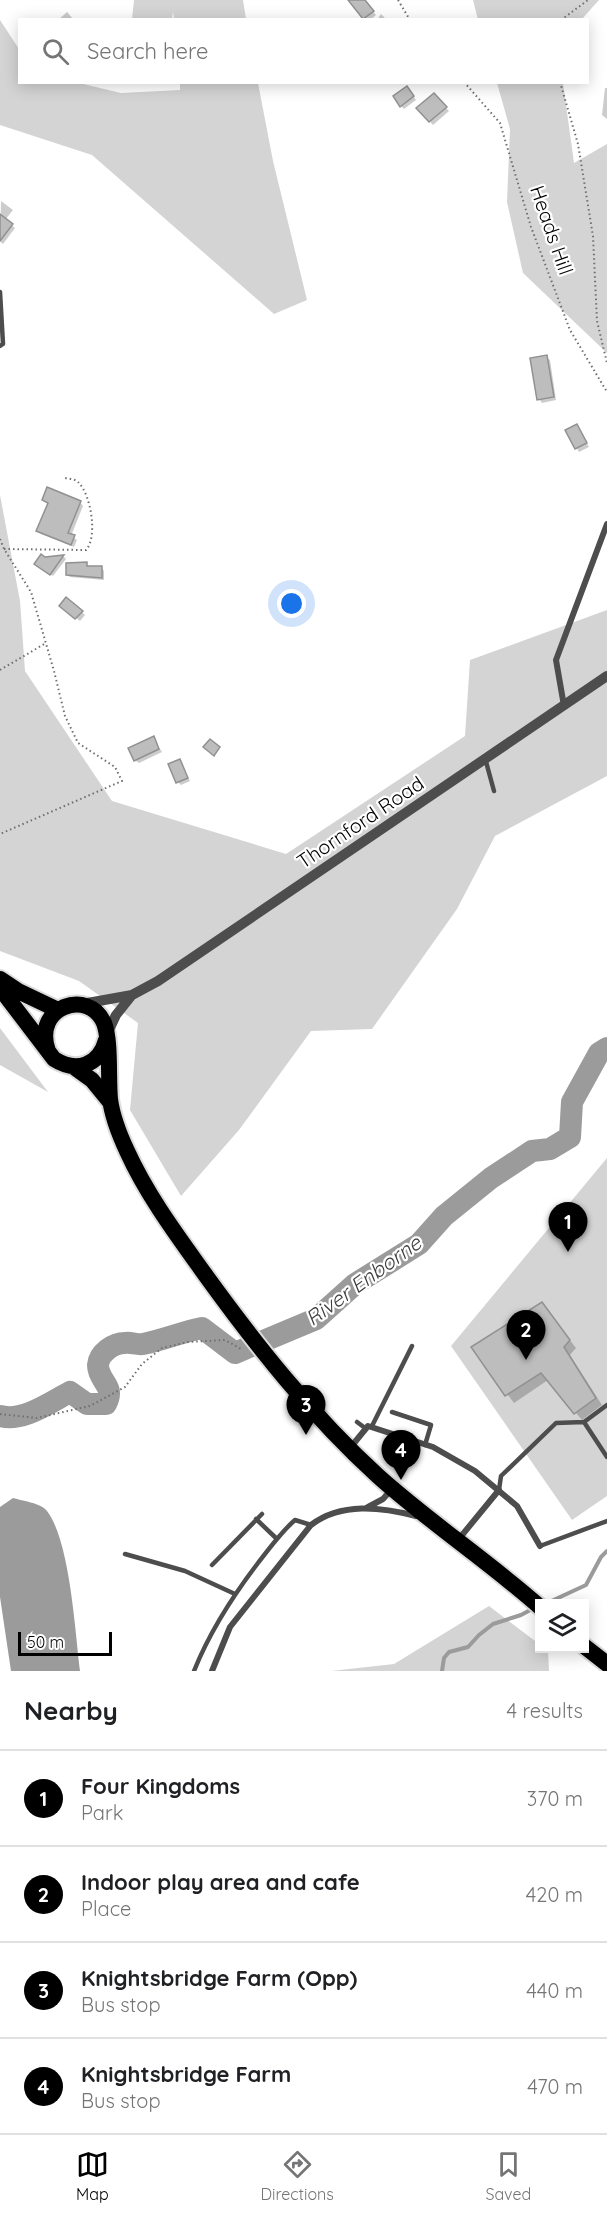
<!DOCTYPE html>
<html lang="en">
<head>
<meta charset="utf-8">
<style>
  :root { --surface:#fff; --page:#f6f6f6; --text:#202124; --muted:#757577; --line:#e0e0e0; --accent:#000 }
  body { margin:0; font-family:Quicksand,sans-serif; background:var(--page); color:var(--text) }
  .controls { position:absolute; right:18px; bottom:18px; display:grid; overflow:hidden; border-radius:0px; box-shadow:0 3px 15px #0003 }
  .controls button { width:54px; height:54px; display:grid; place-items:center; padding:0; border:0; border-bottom:2px solid var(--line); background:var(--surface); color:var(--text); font:30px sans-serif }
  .scale { position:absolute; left:18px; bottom:15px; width:94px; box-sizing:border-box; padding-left:6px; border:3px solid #000; border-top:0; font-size:16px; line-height:21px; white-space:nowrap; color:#000; -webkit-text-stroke:4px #fff; paint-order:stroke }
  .you { position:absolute; left:292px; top:604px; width:21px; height:21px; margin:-15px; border:4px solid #fff; border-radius:50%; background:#1a73e8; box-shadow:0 0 0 9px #1a73e833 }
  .badge { display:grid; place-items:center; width:39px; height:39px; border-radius:50%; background:var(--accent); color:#fff; font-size:20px; font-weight:700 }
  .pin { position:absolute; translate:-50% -50px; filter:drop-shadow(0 2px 3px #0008) }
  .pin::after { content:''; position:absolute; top:32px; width:21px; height:18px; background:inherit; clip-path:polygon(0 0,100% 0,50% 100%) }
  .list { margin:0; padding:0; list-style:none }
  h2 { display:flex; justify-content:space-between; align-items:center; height:78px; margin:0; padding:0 24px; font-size:26px }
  h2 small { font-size:20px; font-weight:400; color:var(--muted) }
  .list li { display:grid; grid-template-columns:39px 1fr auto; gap:18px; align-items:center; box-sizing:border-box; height:96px; padding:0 24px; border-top:2px solid var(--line) }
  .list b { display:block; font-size:22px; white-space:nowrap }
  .list p { margin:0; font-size:20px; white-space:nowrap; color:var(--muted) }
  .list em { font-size:20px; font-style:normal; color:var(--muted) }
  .icon { flex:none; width:33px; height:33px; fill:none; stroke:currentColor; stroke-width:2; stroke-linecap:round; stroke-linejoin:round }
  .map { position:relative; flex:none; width:607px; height:1671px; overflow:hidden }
  .search { position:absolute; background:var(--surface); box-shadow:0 3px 15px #0003; left:18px; right:18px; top:18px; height:66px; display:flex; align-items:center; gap:15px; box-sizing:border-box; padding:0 21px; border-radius:0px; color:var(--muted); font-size:22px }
  .sheet { height:462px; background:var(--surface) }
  nav { display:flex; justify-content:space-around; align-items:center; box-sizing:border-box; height:84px; border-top:2px solid var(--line); background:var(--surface); font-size:16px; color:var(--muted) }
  nav a { display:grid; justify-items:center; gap:3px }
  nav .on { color:var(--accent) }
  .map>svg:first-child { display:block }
</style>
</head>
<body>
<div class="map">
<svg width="607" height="1671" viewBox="0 0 607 1671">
  <rect width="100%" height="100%" fill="#fff"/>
  <path fill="#d4d4d4" d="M134,0H243L246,19H174L173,12L172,19H132Z
    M473,0H599L582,19L478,20Z
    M0,20L19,49L20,82L79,83L121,93L180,90V83H258L273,161L307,300L274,314L92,155L0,125Z
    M497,83H563L574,163L607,144V353L523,273L507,202L510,129Z
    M0,495L20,601L25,671L112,801L286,854L465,736L470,660L607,610V776L495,836L457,909L372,1029L311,1031L239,1130L181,1196L130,1110L138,1023L79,981L0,951Z
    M0,1028L48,1092L0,1065Z
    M607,1158V1496L572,1520L451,1346Z
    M489,1606L539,1644L540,1648L548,1650L549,1671H331L394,1664Z"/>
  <path fill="#9b9b9b" d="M13,1498C23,1501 41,1503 47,1511C70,1541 75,1631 80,1671H11L0,1597V1507Z"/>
  <path fill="#0003" d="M358,0H364L376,15L370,20H366L353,4Z
    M67,12L74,20H58Z
    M381,14L384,17L386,20H377Z
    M605,88H607V119L602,115Z
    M410,91L416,100L404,109L401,106Z
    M434,95L449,111L433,125L418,108Z
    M1,201L13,210L5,220L15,228L3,244L0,241Z
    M546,357L550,360L556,400L542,403L539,399Z
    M577,426L589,447L579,452L567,431Z
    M43,500L80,502L83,506L71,536L77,540L74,547L42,534L38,530L49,504Z
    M64,557L66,559L53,576L39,566L45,558Z
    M86,564L89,566L102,568L104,571V580L70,577L67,574Z
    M65,609L82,612L85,615L80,621Z
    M153,738L162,752L139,763L135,760Z
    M179,760L190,781L181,785L178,782Z
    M542,1304L576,1348L570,1355L602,1405L582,1420L548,1380L514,1403L473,1348Z"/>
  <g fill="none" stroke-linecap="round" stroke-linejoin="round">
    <path stroke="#9b9b9b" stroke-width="4" d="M545,1604L586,1585L601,1557L607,1551
      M442,1671L444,1658L449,1652L468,1647L479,1635L493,1624L521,1615L534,1608"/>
    <path stroke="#9b9b9b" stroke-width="22" d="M0,1416C23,1422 49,1403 70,1392L87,1404H106C116,1385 98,1382 98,1365C99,1353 113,1343 125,1343C131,1342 137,1345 143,1344C163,1340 182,1332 202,1328L235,1353L316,1319L355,1284L419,1244L444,1216L491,1178L532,1151L550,1149L570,1137L572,1102L599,1053L607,1048"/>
  </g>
  <path fill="#bdbdbd" stroke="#919191" stroke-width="1.5" d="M348,0H365L374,11L363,19Z
    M407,86L414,96L400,107L393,96Z
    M434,93L447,107L429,122L416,108Z
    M0,214L13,224L0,241Z
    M547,355L554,397L537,400L530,358Z
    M577,424L587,443L575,449L565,430Z
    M47,487L81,501L68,533L75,535L71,545L36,531L48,503L42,500Z
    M41,554L45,557L64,555L50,575L34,564Z
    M87,562V566H102V578L66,575V563Z
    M66,597L83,611L75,619L59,606Z
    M154,736L159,749L134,761L128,748Z
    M210,739L220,747L214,756L203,747Z
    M180,759L188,778L176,783L168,764Z
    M542,1302L570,1340L564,1347L596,1398L574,1414L541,1373L505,1396L471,1347Z"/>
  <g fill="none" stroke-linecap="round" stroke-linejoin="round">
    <g stroke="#dbdbdb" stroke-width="20">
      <path id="trunk" d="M0,979L18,991L58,1010
        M0,988L54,1059C76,1073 99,1066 106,1040
        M48,1051C32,1006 89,988 104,1023C111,1041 108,1078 110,1099C112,1115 120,1136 127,1151C147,1195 176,1234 204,1273C256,1345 312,1416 378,1476C429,1522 488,1561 540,1607
        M74,1067L92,1080L110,1102
        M584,1646L607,1664"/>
    </g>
    <path stroke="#6f6f6f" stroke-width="2" stroke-dasharray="1.5 3" stroke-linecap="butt" d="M398,0L410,20
      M561,20L588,0
      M464,82L500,123L531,227L570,330L607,392
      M560,82L578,144L593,236L597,321L607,363
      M0,539L4,549L31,592L54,671L65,716L78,743L115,767L122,781L0,834
      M4,549L86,550C98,537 91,494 78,482C75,479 70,479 65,478
      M0,670L46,643
      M0,1414L37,1418L90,1406L125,1387L142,1364L162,1348L188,1342L225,1340L243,1350"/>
    <path stroke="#4d4d4d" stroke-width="4.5" d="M0,292L3,344L0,346
      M485,758L494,791
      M392,1412L431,1425L425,1445
      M357,1422L365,1428
      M584,1422L607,1457
      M372,1426L412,1346
      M499,1490L501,1476L556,1423L584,1422L607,1405
      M256,1519L277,1539
      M540,1546L607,1521
      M125,1554L185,1571L235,1594
      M212,1565L262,1514
      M194,1671C210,1631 232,1597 258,1563C270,1548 280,1533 295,1520L311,1525"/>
    <path stroke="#4d4d4d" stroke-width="6" d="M564,706L556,660L607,524
      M350,1448L368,1426L433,1447L475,1471L517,1506L540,1546
      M368,1507L383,1499L391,1490
      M458,1540L499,1490
      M212,1671L230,1627L311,1525C341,1502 381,1507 416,1516"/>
    <path stroke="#4d4d4d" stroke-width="10" d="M82,1004L132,995L158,981L607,676
      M107,1034L116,1015L132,995"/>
    <use href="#trunk" stroke="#000" stroke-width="16"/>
  </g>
  <g text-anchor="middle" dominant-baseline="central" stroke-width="4.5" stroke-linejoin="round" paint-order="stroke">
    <g font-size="20" fill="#000" stroke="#fff">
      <text transform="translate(552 230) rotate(71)">Heads Hill</text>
      <text transform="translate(360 822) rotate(-34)">Thornford Road</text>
    </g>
    <g font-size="21" font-style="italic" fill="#3c3c3c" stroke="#fff">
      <text transform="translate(363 1280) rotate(-36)">River Enborne</text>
    </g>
  </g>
</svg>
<div class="controls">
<button><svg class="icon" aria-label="layers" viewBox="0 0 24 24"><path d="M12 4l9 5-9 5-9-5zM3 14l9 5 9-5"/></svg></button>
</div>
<div class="scale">50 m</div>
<div class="you"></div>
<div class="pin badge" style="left:568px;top:1252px">1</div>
<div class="pin badge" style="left:526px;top:1360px">2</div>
<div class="pin badge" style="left:306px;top:1435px">3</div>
<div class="pin badge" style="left:401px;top:1480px">4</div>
<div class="search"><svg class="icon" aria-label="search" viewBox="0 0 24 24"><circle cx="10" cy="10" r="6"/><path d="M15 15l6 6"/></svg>Search here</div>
</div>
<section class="sheet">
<h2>Nearby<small>4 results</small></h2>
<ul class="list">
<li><span class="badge">1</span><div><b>Four Kingdoms</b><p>Park</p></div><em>370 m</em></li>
<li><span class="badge">2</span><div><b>Indoor play area and cafe</b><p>Place</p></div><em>420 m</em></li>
<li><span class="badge">3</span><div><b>Knightsbridge Farm (Opp)</b><p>Bus stop</p></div><em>440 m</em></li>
<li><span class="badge">4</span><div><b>Knightsbridge Farm</b><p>Bus stop</p></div><em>470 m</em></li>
</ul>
</section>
<nav>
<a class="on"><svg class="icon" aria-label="map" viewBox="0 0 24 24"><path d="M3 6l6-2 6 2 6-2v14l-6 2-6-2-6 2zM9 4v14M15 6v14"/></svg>Map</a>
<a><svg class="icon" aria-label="directions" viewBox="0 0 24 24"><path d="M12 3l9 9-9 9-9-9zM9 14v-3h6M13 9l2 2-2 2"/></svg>Directions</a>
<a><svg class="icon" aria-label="saved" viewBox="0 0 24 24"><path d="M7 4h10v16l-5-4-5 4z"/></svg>Saved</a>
</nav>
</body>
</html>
